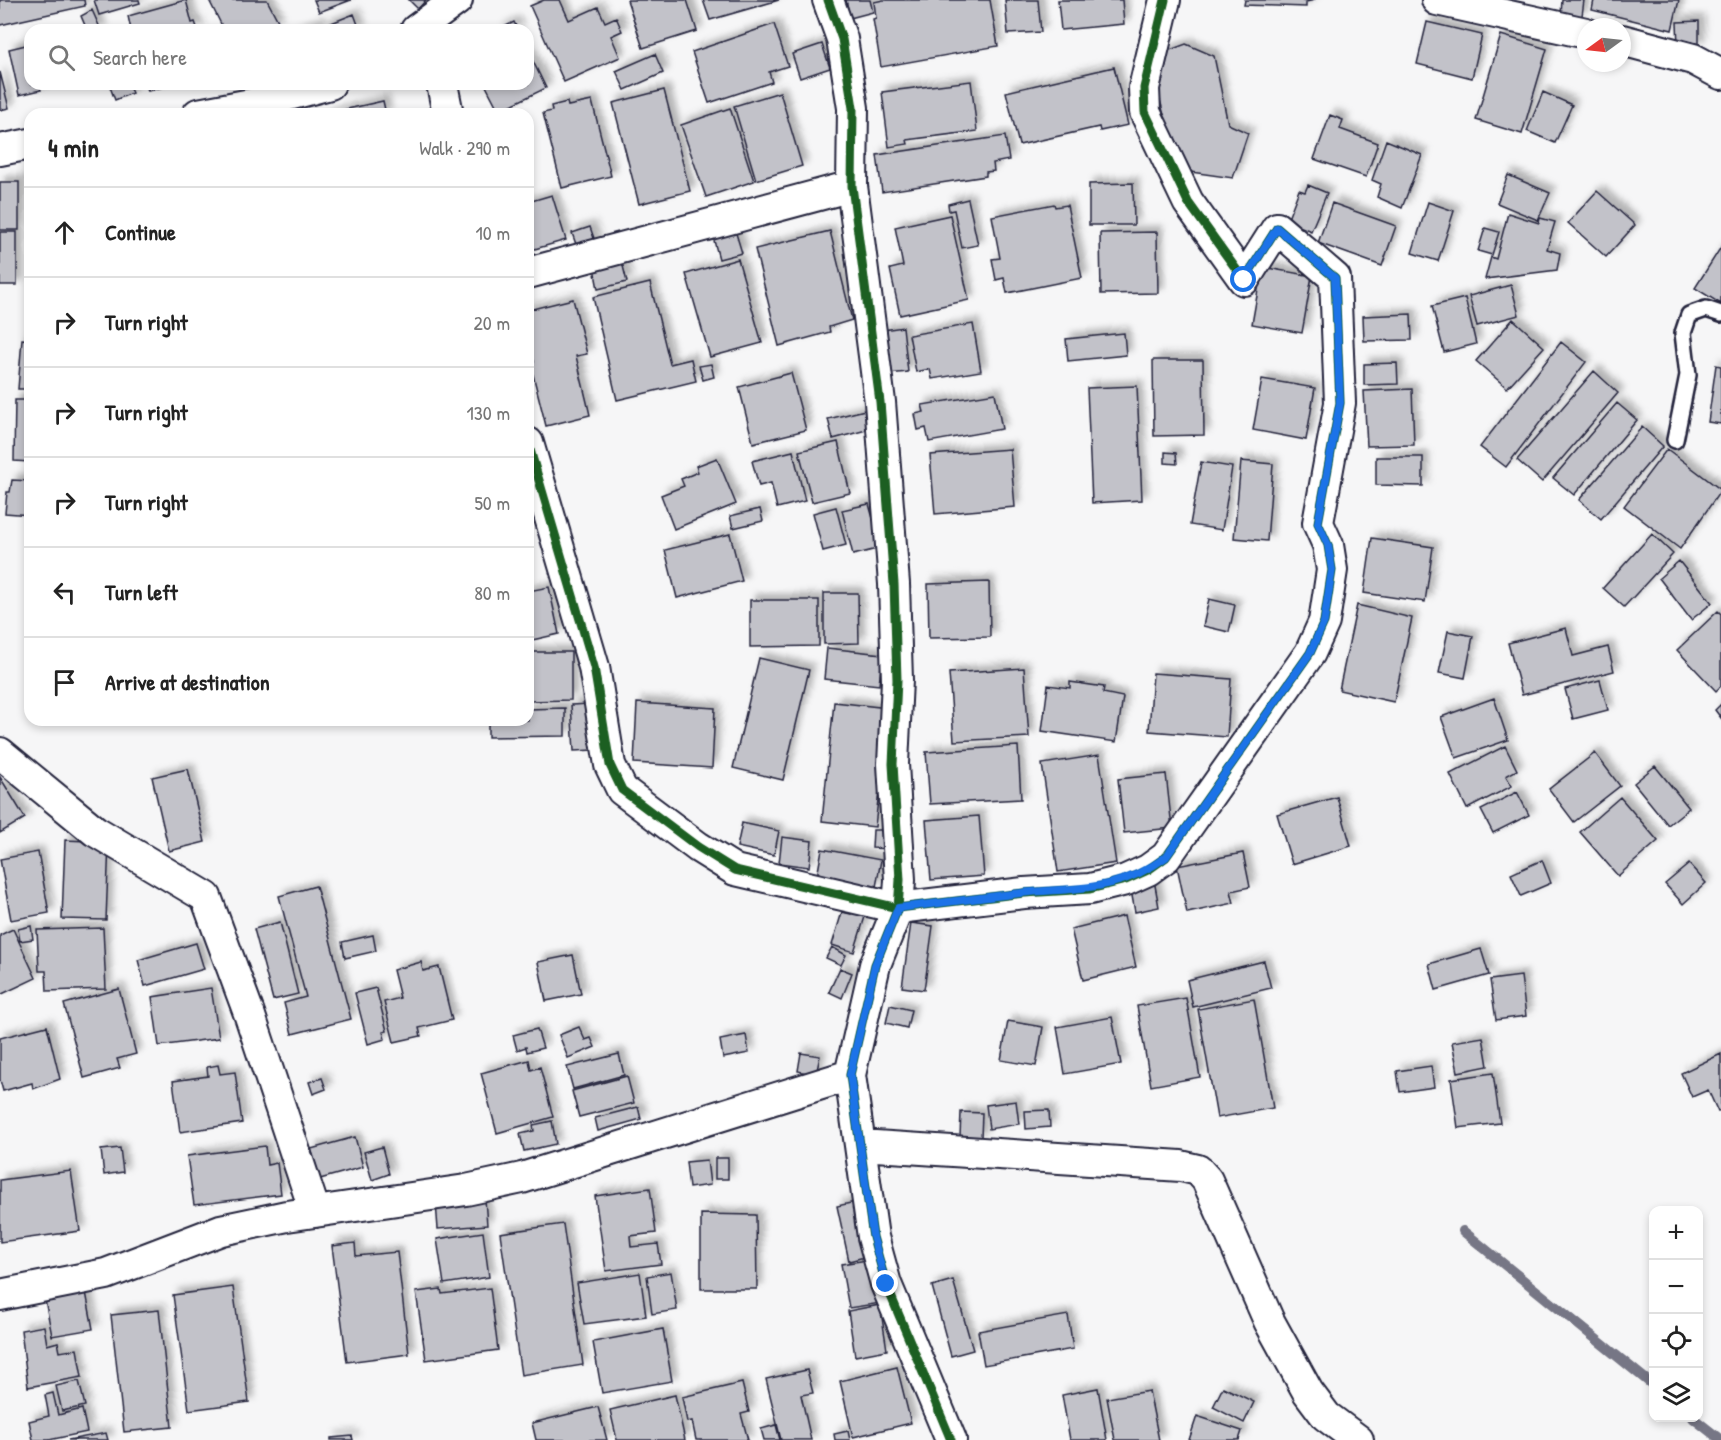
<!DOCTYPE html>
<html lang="en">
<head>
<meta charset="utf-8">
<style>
  :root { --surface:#fff; --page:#f2f2f2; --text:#222; --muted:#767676; --line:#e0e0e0 }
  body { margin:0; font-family:"Patrick Hand",sans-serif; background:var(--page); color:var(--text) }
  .controls { position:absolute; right:18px; bottom:18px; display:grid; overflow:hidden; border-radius:12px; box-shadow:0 3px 9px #0003 }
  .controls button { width:54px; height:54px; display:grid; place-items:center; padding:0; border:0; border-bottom:2px solid var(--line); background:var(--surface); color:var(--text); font:30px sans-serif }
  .compass { position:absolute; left:1577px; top:18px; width:54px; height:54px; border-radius:50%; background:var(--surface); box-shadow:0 3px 9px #0003; rotate:255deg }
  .stop { position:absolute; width:18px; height:18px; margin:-14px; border:4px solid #1a73e8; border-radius:50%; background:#fff }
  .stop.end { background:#1a73e8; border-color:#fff; box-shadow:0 2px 6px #0008 }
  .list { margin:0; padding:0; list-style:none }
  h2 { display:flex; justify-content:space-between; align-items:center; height:78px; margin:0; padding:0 24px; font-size:26px }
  h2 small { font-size:20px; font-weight:400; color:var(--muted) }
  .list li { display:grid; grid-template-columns:39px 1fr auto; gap:18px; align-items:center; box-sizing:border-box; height:90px; padding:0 24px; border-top:2px solid var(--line) }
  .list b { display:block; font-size:22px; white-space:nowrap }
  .list em { font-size:20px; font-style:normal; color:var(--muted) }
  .icon { flex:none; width:33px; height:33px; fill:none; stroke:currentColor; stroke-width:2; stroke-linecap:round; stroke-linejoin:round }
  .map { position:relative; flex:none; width:1721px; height:1440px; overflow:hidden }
  .search { position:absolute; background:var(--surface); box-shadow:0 3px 9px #0003; left:24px; top:24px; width:510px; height:66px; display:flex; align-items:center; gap:15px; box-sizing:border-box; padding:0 21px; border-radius:18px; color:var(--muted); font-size:22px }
  .panel { position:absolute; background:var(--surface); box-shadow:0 3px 9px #0003; left:24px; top:108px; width:510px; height:618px; border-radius:18px }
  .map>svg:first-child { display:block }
</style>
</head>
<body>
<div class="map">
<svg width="1721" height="1440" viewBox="0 0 1721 1440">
  <defs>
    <filter id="shadow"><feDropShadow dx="5.5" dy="-5.5" stdDeviation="3" flood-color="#0004"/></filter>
  </defs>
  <rect width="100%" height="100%" fill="#f6f6f7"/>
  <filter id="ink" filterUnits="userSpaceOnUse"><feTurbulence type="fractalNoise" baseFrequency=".0167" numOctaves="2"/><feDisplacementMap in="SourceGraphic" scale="12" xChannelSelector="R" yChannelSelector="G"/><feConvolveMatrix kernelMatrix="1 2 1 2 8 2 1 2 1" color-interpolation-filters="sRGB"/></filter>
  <g filter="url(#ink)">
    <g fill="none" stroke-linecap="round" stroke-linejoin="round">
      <path stroke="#767685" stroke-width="10" d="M1463,1231L1654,1386
        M1693,1418L1721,1440"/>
    </g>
    <path fill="#c2c2c9" stroke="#22223b" stroke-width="1.5" filter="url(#shadow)" d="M0,0H84L85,6L0,25Z
      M94,0H139L140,3L99,15Z
      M186,0L192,23L195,22L198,30H131L128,16Z
      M209,0H267L278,21L260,30H224Z
      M314,0H351L319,12Z
      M409,0H426L418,9Z
      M544,0H560L569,20L598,7L605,22L616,17L622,31L611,36L620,57L564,82L530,6Z
      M627,0H687L697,31L643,48Z
      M703,0H779L710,20Z
      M846,0H870L873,12L850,18Z
      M883,0H990L998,46L881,67L873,19L876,18L874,2Z
      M1005,0H1038L1041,32L1008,34Z
      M1058,0H1122L1124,24L1061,30Z
      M1245,0H1315L1306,2V7L1244,5Z
      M1562,0H1584L1582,16L1561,15Z
      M1594,0H1679L1672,30L1592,10Z
      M92,10L101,30H87L81,16Z
      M354,14L360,30H326L324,26Z
      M1699,21V45L1678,46L1677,22Z
      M514,22L518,30H498Z
      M1427,22L1482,35L1472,78L1417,64Z
      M319,23L321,30H294Z
      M774,24L788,66L769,72L772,82L709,103L692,52Z
      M1501,35L1547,49L1522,134L1476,120Z
      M30,44V84H45L39,85L41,90L19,95L9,49Z
      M822,44L830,68L800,78L792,54Z
      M1186,44L1214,56L1228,124L1248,133L1233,178L1177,170L1154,74L1159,54Z
      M528,51L546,88L499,111L485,84H528Z
      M655,54L663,73L625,90L616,71Z
      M1114,67L1128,125L1100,131L1099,127L1019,145L1006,92Z
      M0,72L9,108L0,110Z
      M971,81L977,131L907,140L908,144L889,147L882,92Z
      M117,84H128L132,93L115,100L110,87Z
      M146,84H167V86L148,91Z
      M664,90L690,191L639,204L613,103Z
      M780,92L802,166L756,180L734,106Z
      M1543,92L1572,105L1555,143L1527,131Z
      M383,101L386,114H325Z
      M592,101L611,176L562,188L543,113L552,111L551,106L567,102L568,106Z
      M730,108L754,181L706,197L681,125Z
      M1330,115L1343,120L1340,129L1378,143L1366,177L1314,159Z
      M1005,136L1009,160L993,163L994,171L986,172V176L882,192L877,155Z
      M1386,140L1422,155L1402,208L1377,197L1381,184L1372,180Z
      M1508,175L1550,193L1538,220L1497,203Z
      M0,182H19V230H0Z
      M1133,183L1134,225H1089V184Z
      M1308,185L1327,193L1311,231L1287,221L1299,190L1305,192Z
      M1597,191L1635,225L1606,257L1568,223Z
      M552,195L566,240L528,251V202Z
      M968,199L978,245L962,248L954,210L949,211L948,204Z
      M1428,202L1454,211L1438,261L1412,253Z
      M1332,203L1396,226L1382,266L1318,243Z
      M1054,204L1055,207L1067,205L1082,278L1007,293L1004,278L996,280L992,259L1000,258L992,216Z
      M1508,213L1539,223L1540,218L1555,222L1547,249L1560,253L1557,270L1485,279L1491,257L1496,259Z
      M950,215L969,300L900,315L890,269L903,266L895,227Z
      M590,227L596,244L578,250L572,233Z
      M1485,228L1499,232L1492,255L1478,251Z
      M735,230L742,253L719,259L713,237Z
      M830,231L852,320L829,327L830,332L779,346L755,249Z
      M0,232H17V285H0Z
      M1157,232L1158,293L1101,294L1100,233Z
      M1721,247V304L1695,288Z
      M738,259L762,343L710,357L686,274Z
      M622,262L627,282L598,289L594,268Z
      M1262,267L1312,276L1302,333L1252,324Z
      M650,283L670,364L691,359L696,381L617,400L593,297Z
      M1511,285L1519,315L1477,326L1469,296Z
      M1465,298L1476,344L1444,352L1432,306Z
      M573,299L587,354L576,356L590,415L546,426L530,363L534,362L528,338V310Z
      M1411,314L1412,340L1364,341L1363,316Z
      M1513,319L1544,347L1507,388L1476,361Z
      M973,324L981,371L932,379L930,369L916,372L909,335Z
      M903,327L908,372L888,374L883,330Z
      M1124,333L1126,355L1068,361L1066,339Z
      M22,339L30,340V389H18Z
      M1561,342L1586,362L1506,467L1480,447Z
      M1153,360H1203L1204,435L1154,436Z
      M1397,363L1398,384L1364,385V364Z
      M711,364L714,377L703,380L699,366Z
      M1716,365L1721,366V424L1708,422Z
      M1594,371L1618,393L1542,482L1517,460Z
      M791,373L806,430L753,443L739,387Z
      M1262,379L1315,388L1306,440L1253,430Z
      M1137,386L1142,500L1092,503L1087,388Z
      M1412,389L1414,445L1367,446L1364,391Z
      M995,393L1002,429L929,442L926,428L918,430L915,414L924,412L922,405Z
      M15,400H30V462L14,461Z
      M1617,403L1637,420L1574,495L1553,478Z
      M865,410L870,429L833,439L828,419Z
      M1642,427L1663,446L1601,519L1579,500Z
      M838,442L850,493L812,502L799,451Z
      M1010,449L1015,507L935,514L930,455Z
      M1667,449L1721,490L1680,549L1624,506Z
      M793,451L805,501L777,508L771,483L759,486L752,461Z
      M1165,452L1176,453L1177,464L1165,463Z
      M1376,457H1423V486L1376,485Z
      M717,458L736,504L674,529L661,495L684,486L681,479L698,472L696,466Z
      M1241,461L1273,464L1267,541L1234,538Z
      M1201,462L1232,467L1222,530L1190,525Z
      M12,480L30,481V515L5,513L7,492H10Z
      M869,504L881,548L853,555L842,510Z
      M836,507L846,545L823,551L813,513Z
      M760,509L763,521L733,528L730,516Z
      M730,534L742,581L677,598L665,550Z
      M1652,534L1673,554L1624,607L1603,588Z
      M1372,538L1433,547L1425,602L1364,593Z
      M1679,561L1712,603L1691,620L1659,578Z
      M989,582L990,637L929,638L928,584Z
      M549,587L559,634L528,641V591Z
      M824,593H858L859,643L824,644Z
      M1209,599L1235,605L1229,632L1203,626Z
      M750,600H819V646L750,647Z
      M1357,605L1412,618L1394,702L1339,690Z
      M1718,611L1721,614V686L1716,691L1677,650Z
      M1566,628L1573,656L1608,647L1614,671L1522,695L1508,643Z
      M1448,631L1473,636L1465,678L1439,673Z
      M827,648L882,654L879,685L824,679Z
      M528,652H571V700L528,701Z
      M759,658L809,670L783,780L733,768Z
      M1024,668L1029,737L954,741L949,673Z
      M1153,673L1231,679L1227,737L1149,731Z
      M1600,680L1608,710L1573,719L1565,689Z
      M1070,682L1104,687L1103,693L1123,697L1116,742L1042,731L1048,685L1070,688Z
      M1494,698L1508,740L1456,758L1441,717Z
      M834,702L888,708L875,827L822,821Z
      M637,703L715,708L712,768L634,763Z
      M590,704L594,750L574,751L571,705Z
      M1721,704V718L1715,710Z
      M565,708V736L488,737V720H528V709Z
      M1018,746L1021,799L930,804L926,752Z
      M1505,746L1517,770L1506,776L1512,786L1467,809L1450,774Z
      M1595,753L1620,786L1574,822L1549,789Z
      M1099,755L1116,863L1058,872L1042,764Z
      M1655,766L1689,808L1668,825L1634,783Z
      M188,769L205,842L169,851L152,777Z
      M1166,774L1172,828L1124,833L1118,779Z
      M0,777L25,818L0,833Z
      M1517,792L1529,815L1493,833L1481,810Z
      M1337,797L1351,846L1292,864L1277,814Z
      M1620,797L1658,841L1618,876L1580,832Z
      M979,816L984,876L931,880L926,820Z
      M742,823L779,831L774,855L737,847Z
      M873,830H890V849L872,848Z
      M782,837L812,841L809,867L779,863Z
      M65,840L109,842L106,920L62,919Z
      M822,849L881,860L876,887L817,877Z
      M38,852L49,913L11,920L0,859Z
      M1243,853L1250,887L1231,891L1234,903L1187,913L1177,866Z
      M1542,860L1551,883L1521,896L1511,874Z
      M1689,864L1706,883L1683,904L1665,884Z
      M1154,880L1159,907L1135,912L1130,885Z
      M316,886L351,1019L292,1034L284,1003L306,997L279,896Z
      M854,903L868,907L854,952L832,945L842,912L851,914Z
      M1124,916L1136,967L1083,980L1071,929Z
      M280,922L298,994L273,1000L254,929Z
      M911,923L933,926L924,990L902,987Z
      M31,926L33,939L20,941L18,929Z
      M103,928L106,989L47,991L46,971H39L37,930Z
      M13,929L36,978L0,995V935Z
      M373,935L376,951L345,958L342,942Z
      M196,943L204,969L145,986L138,960Z
      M832,947L846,955L841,965L826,958Z
      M1481,949L1489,975L1436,990L1429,964Z
      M573,955L581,994L546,1001L538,962Z
      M1264,961L1271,988L1193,1007L1187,980Z
      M421,962L423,971L439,967L452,1020L419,1028L421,1036L394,1042L384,1002L400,998L393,970Z
      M840,968L852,973L842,998L829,992Z
      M1521,976L1526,1016L1496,1020L1490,980Z
      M211,988L219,1038L159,1046L152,997Z
      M376,988L387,1031L383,1032L385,1039L368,1044L355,993Z
      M119,989L136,1054L117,1059L120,1068L84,1078L64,1004Z
      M1186,998L1200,1077L1151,1086L1137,1006Z
      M1254,999L1273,1108L1217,1118L1198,1009Z
      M890,1005L911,1010L907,1028L886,1023Z
      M1112,1017L1121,1064L1065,1074L1057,1027Z
      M1008,1021L1043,1027L1036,1066L1001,1060Z
      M47,1026L60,1079L33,1089L32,1083L3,1091L0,1080V1038Z
      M579,1027L585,1040L591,1038L595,1047L568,1058L559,1035Z
      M537,1029L543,1048L527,1052L526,1047L517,1050L513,1035Z
      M746,1035L749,1053L723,1058L720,1040Z
      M1483,1037L1488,1066L1458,1072L1452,1042Z
      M801,1053L820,1056L816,1075L798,1071Z
      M619,1054L624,1075L573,1089L567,1067Z
      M1721,1054V1111L1718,1112L1708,1090L1692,1097L1681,1073Z
      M529,1060L531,1070L540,1067L553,1117L497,1133L481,1073Z
      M218,1065L220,1074L235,1072L242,1123L180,1132L173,1081L208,1076L207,1067Z
      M1431,1066L1434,1087L1400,1092L1397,1071Z
      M1493,1073L1500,1123L1458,1128L1451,1079Z
      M627,1076L634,1103L579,1117L572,1091Z
      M322,1078L326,1089L313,1094L309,1082Z
      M1016,1101L1019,1124L989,1129L986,1105Z
      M638,1107L641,1119L598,1131L595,1118Z
      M1049,1110L1050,1127L1026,1129L1025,1111Z
      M961,1112L982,1113L981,1138L960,1137Z
      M552,1121L556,1144L524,1151L520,1134L534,1131L533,1125Z
      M355,1137L363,1167L320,1179L311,1149Z
      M265,1146L267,1165L277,1163L281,1194L194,1205L187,1156Z
      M382,1147L389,1174L372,1180L364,1152Z
      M120,1148L123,1172L104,1175L101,1150Z
      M715,1158H728V1179H715Z
      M707,1160L710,1185L689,1188L686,1162Z
      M71,1171L80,1231L0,1242V1180Z
      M650,1188L656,1233L630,1236L631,1247L658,1244L661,1264L606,1271L595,1196Z
      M485,1199L487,1225L438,1229L436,1203Z
      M860,1201L872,1255L849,1261L837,1206Z
      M701,1214L756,1215L757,1289H701Z
      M563,1224L583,1365L521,1375L500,1233Z
      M483,1232L489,1277L444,1284L437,1239Z
      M355,1243L356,1256L397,1252L409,1354L347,1362L332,1246Z
      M874,1259L881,1303L849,1308L841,1264Z
      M671,1272L677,1310L652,1314L647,1276Z
      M640,1273L646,1316L584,1324L577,1283Z
      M953,1280L973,1350L951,1356L932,1286Z
      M233,1287L249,1402L189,1410L173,1295Z
      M490,1288L498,1350L426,1360L416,1292L441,1289L442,1294Z
      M86,1292L93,1329L52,1336L45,1300Z
      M880,1305L887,1350L855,1356L848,1311Z
      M159,1310L172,1427L124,1432L111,1315Z
      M1068,1315L1073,1349L984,1365L978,1331Z
      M44,1326L47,1345L58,1342L60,1352L77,1349L82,1377L28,1387L21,1330Z
      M663,1329L672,1381L602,1393L593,1342Z
      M897,1367L911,1423L853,1437L840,1381Z
      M807,1370L813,1393L801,1395L811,1440H781L766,1379Z
      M79,1381L85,1406L62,1411L56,1386Z
      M742,1383L749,1412L741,1414L748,1440H696L692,1421L687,1422L682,1397Z
      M1223,1387L1254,1402L1244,1423L1213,1407Z
      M1098,1388L1107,1440H1070L1062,1395Z
      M1149,1391L1159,1440H1115L1107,1398Z
      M53,1393L58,1415L82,1409L87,1432L49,1440H33L29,1421L49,1416L45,1395Z
      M675,1395L685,1440H617L610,1410Z
      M598,1407L607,1440H536L532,1423Z
      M1197,1416L1242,1431L1239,1440H1189Z
      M776,1425L780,1440H764L761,1429Z
      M848,1431L850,1440H835L834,1434Z
      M106,1433L108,1440H68Z
      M352,1436L353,1440H331V1438Z"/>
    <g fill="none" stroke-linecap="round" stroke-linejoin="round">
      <g stroke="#22223b" stroke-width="20">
        <path id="service" d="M1675,440L1688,375L1683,333L1689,315L1706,309L1721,314"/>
      </g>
      <g stroke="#22223b" stroke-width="34">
        <path id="minor" d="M828,0L842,39L853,108L852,186L880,402L894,584L897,680L893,764L900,880L898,908L875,965L850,1075L873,1237L886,1284L951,1440
          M1437,0L1586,33
          M416,30L457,0
          M1622,40L1693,59L1721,74
          M442,84L448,114
          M198,114L262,102L330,84
          M0,150L30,144
          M528,273L852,186
          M528,443L594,667L610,765L622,790L698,847L735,870L898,908L1024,893L1090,889L1126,880L1148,870L1166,857L1310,653L1324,622L1332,570L1328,545L1318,523L1340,403L1335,278L1277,228L1244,280L1188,202L1145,112L1144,88L1165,0
          M0,753L95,831L206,897L250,1016L315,1212
          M860,1145L1181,1166L1198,1170L1207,1180L1269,1321L1308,1392L1326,1416L1358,1440
          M0,1295L106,1274L221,1230L287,1216L466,1190L522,1178L850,1075"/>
      </g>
      <use href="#service" stroke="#fff" stroke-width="15"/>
      <use href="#minor" stroke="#fff" stroke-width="30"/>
      <g stroke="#fff" stroke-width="13">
        <path id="cycleway" d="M828,0L842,39L853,108L852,186L880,402L894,584L897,680L893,764L900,880L898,908L875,965L850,1075L873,1237L886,1284L951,1440
          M528,443L594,667L610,765L622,790L698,847L735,870L898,908L1024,893L1090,889L1126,880L1148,870L1166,857L1310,653L1324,622L1332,570L1328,545L1318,523L1340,403L1335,278L1277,228L1244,280L1188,202L1145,112L1144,88L1165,0"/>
      </g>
      <use href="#cycleway" stroke="#1b5e20" stroke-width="9"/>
    </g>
  </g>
  <g fill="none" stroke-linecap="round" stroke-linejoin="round" filter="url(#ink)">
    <path stroke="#1a73e8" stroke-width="8" d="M886,1284L873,1237L850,1075L875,965L898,908C939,903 980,898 1021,893C1079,887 1116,893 1166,857L1310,653L1324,622L1332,570L1328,545L1318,523L1340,403L1335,278L1277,228L1244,280"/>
  </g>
</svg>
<div class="controls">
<button>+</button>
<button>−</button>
<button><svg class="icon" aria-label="locate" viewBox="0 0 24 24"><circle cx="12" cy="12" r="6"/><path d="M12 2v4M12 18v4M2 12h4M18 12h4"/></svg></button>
<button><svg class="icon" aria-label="layers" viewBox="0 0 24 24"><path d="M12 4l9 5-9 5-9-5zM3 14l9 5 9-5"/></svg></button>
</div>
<svg class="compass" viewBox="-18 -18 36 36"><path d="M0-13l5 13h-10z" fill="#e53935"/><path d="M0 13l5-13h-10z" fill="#767676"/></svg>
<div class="stop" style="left:1244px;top:280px"></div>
<div class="stop end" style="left:886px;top:1284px"></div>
<div class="search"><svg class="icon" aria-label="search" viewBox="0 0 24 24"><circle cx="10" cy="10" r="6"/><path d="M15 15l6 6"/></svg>Search here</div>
<section class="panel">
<h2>4 min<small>Walk · 290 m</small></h2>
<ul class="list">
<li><svg class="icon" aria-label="ahead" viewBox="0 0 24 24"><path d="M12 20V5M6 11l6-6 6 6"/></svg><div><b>Continue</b></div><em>10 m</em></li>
<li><svg class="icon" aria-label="right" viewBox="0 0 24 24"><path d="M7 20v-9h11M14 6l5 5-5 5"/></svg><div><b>Turn right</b></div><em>20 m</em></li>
<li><svg class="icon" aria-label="right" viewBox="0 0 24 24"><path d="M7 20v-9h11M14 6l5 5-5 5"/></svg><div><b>Turn right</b></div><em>130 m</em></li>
<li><svg class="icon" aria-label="right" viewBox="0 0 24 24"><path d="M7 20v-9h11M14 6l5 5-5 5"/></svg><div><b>Turn right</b></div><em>50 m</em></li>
<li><svg class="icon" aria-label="left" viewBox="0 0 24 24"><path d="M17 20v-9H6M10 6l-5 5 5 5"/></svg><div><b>Turn left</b></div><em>80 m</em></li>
<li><svg class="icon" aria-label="arrive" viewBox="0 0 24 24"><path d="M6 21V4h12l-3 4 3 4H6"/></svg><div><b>Arrive at destination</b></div></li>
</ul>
</section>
</div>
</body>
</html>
